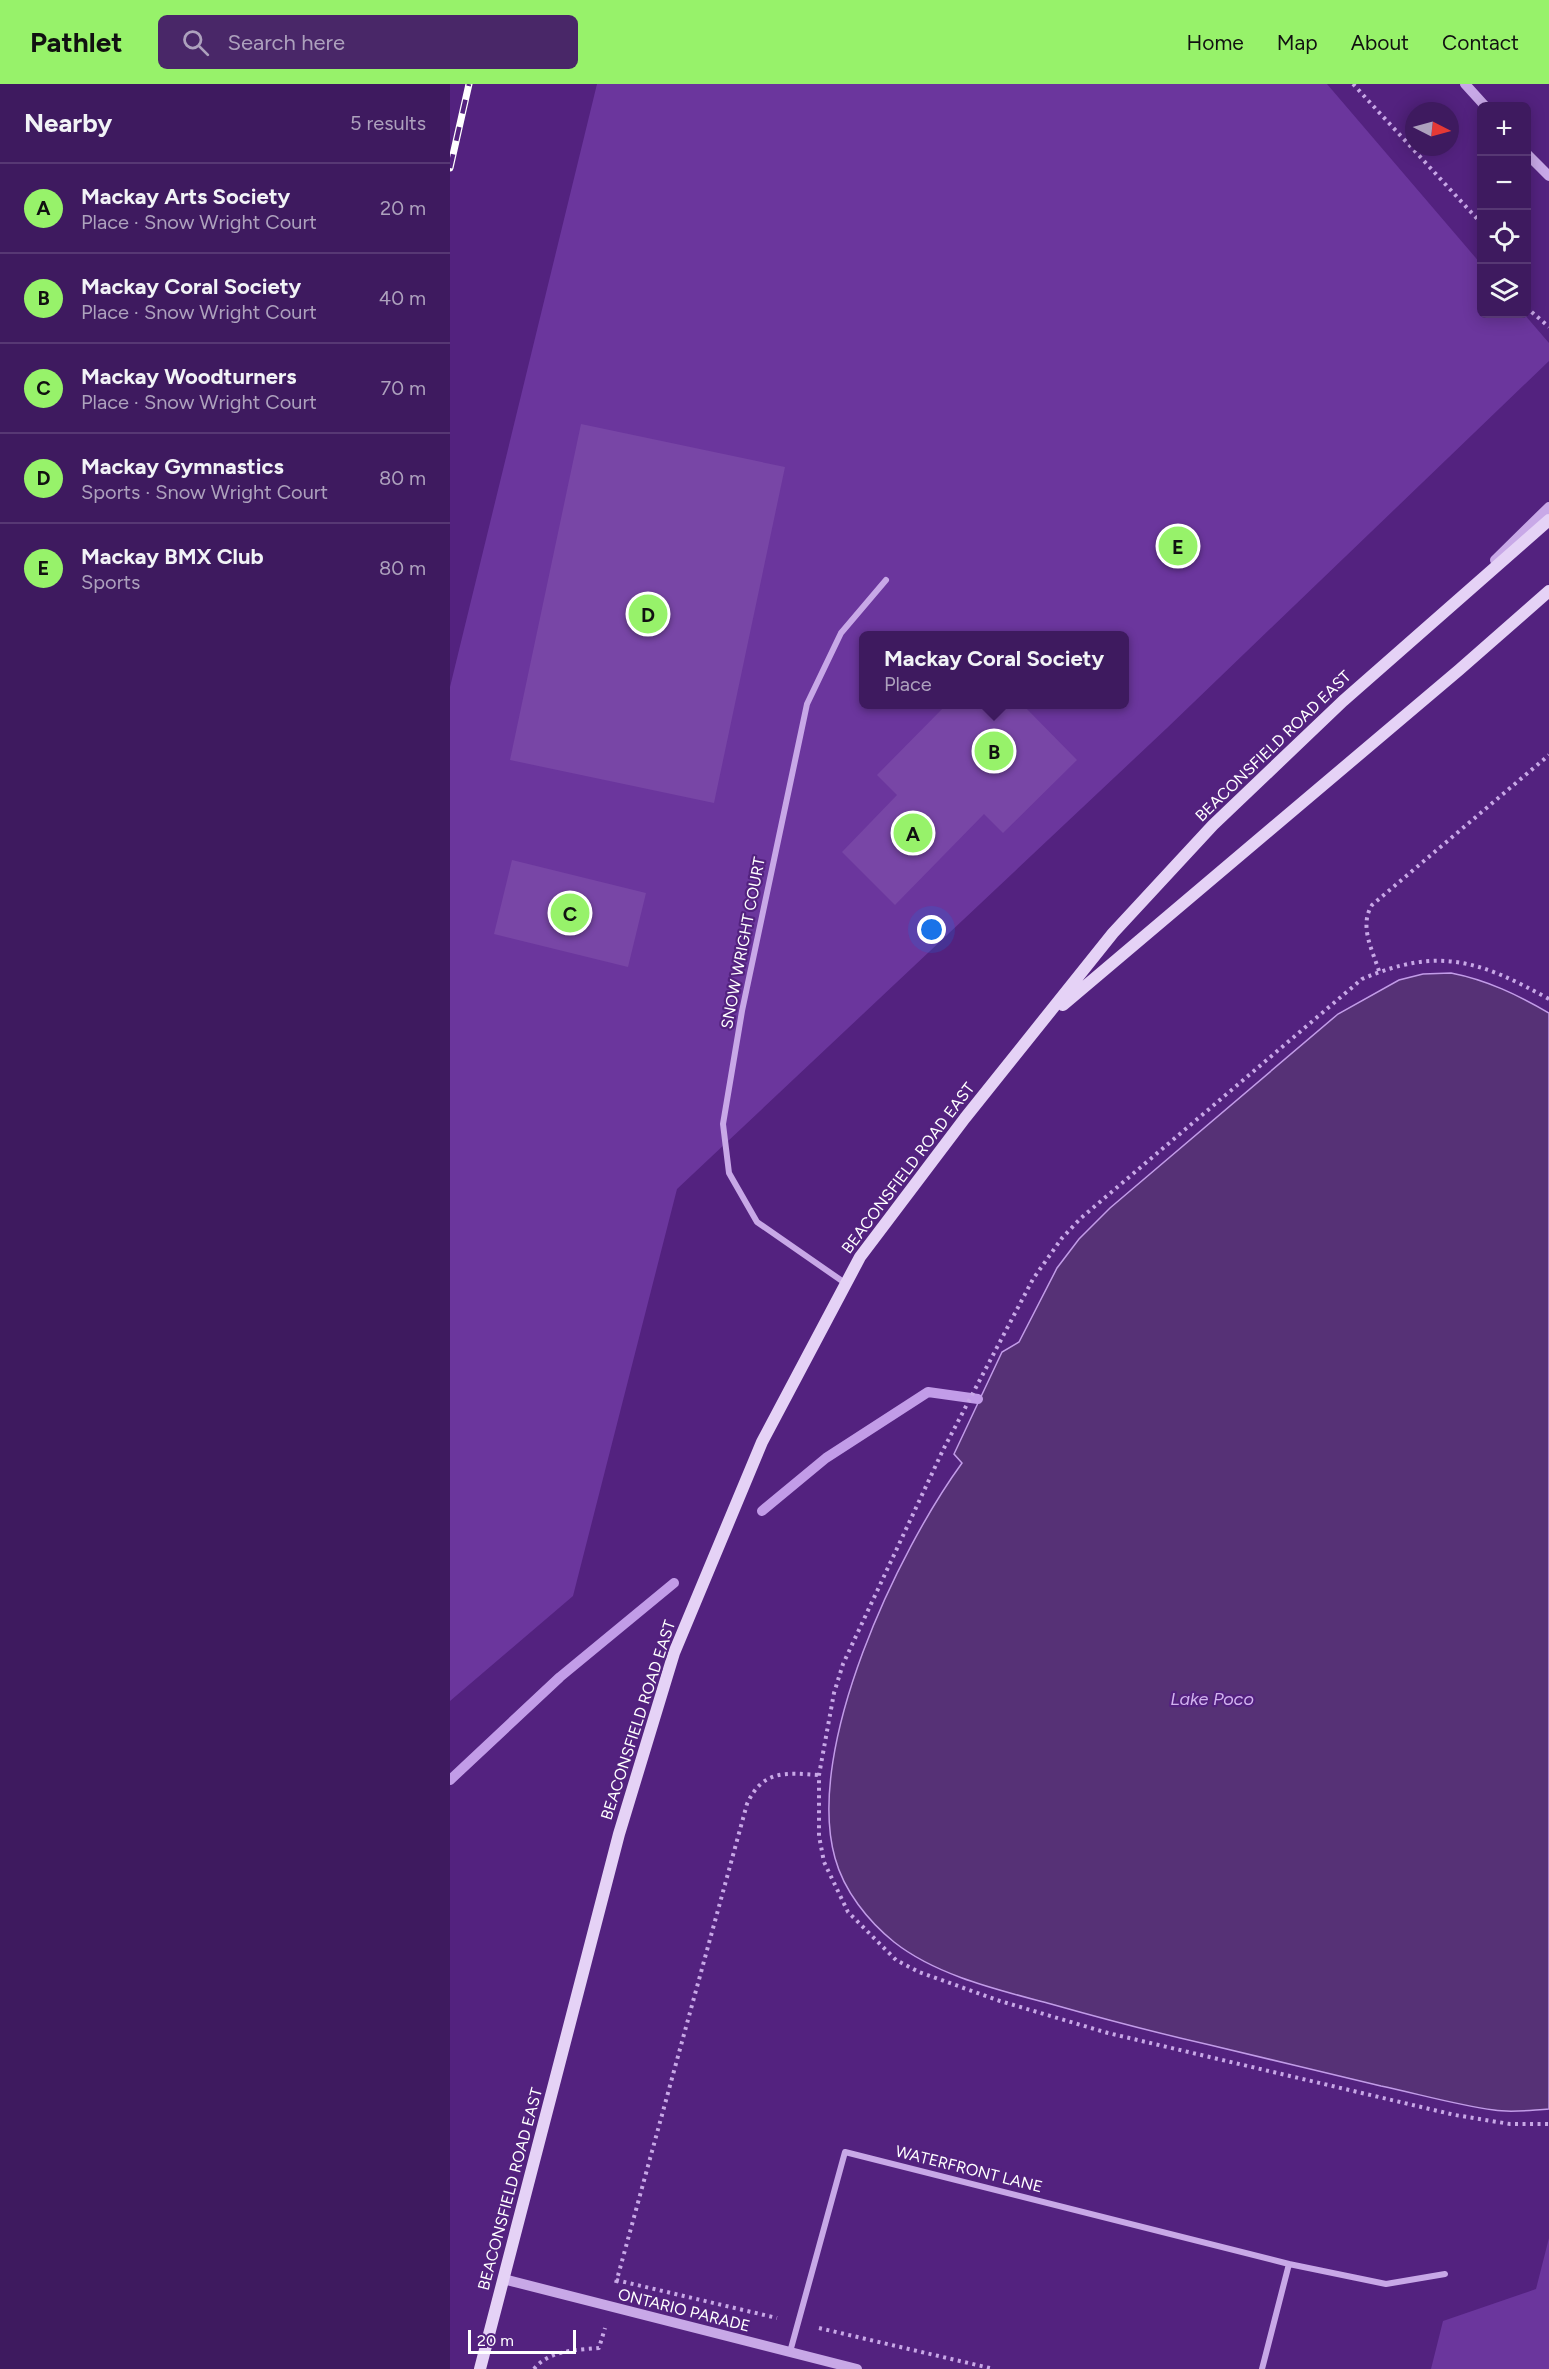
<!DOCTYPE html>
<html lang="en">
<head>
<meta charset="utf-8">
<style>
  :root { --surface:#3e1a5f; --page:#492768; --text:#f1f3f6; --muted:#ada1bd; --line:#573874; --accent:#97f26a }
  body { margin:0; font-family:Figtree,sans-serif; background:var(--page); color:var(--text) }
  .controls { position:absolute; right:18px; top:18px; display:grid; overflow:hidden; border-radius:9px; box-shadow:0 3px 15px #0003 }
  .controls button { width:54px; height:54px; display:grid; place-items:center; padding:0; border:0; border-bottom:2px solid var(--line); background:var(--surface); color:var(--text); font:30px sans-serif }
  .compass { position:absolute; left:955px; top:18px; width:54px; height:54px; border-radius:50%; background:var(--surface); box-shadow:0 3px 15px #0003; rotate:96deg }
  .scale { position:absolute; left:18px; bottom:15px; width:108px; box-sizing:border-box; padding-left:6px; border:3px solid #fff; border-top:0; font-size:16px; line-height:21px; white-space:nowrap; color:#fff; -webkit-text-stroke:4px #53227f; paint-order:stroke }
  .you { position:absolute; left:482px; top:846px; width:21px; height:21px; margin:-15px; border:4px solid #fff; border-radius:50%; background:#1a73e8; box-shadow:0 0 0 9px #1a73e833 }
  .badge { display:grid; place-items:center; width:39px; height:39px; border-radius:50%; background:var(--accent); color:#111; font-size:20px; font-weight:700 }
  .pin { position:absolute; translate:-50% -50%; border:3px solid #fff; box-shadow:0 2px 6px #0006 }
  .popup { position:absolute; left:409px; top:547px; width:270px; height:78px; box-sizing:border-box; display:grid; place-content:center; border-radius:9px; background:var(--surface); filter:drop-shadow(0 2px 4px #0005); font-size:20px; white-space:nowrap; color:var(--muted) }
  .popup b { font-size:22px; color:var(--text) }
  .popup::after { content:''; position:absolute; left:50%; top:100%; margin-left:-12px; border:12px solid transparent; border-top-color:var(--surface) }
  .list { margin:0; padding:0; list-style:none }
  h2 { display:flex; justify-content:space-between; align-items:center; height:78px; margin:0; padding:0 24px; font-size:26px }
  h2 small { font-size:20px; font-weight:400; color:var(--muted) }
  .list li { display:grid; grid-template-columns:39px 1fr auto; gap:18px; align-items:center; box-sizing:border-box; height:90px; padding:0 24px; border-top:2px solid var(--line) }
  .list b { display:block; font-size:22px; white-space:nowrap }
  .list p { margin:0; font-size:20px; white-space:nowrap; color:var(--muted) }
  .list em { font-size:20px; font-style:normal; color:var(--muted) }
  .icon { flex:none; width:33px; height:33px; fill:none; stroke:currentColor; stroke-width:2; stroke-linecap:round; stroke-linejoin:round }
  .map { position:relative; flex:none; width:1099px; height:2285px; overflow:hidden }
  header { display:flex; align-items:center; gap:36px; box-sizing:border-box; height:84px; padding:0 30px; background:var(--accent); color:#111 }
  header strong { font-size:28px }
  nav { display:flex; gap:33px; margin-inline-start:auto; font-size:21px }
  .search { width:420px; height:54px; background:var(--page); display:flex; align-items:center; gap:15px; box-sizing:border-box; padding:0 21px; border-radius:9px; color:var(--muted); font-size:22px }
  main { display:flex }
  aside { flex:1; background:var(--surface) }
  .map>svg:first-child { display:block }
</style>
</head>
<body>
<header>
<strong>Pathlet</strong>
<div class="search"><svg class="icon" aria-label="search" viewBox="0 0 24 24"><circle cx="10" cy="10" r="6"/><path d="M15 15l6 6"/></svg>Search here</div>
<nav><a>Home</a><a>Map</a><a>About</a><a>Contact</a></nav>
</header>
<main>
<aside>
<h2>Nearby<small>5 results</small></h2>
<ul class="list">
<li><span class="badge">A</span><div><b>Mackay Arts Society</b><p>Place · Snow Wright Court</p></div><em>20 m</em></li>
<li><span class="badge">B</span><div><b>Mackay Coral Society</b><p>Place · Snow Wright Court</p></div><em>40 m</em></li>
<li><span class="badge">C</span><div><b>Mackay Woodturners</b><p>Place · Snow Wright Court</p></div><em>70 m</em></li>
<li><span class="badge">D</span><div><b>Mackay Gymnastics</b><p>Sports · Snow Wright Court</p></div><em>80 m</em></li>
<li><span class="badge">E</span><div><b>Mackay BMX Club</b><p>Sports</p></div><em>80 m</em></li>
</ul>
</aside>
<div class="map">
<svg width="1099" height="2285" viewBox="0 0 1099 2285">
  <rect width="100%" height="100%" fill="#53227f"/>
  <path fill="#6b369d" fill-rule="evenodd" d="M147,0H877L1031,180L1032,230H1074L1099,259V277L717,644L227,1105L123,1512L0,1617V603ZM414,552H674V620H414Z
    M1099,2154V2285H981L993,2237L1086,2205Z"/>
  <path fill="#563176" stroke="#c29ce8" stroke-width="1.5" d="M1001,889C1037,896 1068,911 1099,929V2025C1081,2026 1062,2029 1044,2026C1006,2021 969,2010 931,2002C874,1988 817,1975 760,1961C707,1949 654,1935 601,1920C549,1906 487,1892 444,1858C418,1837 394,1807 385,1774C354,1664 448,1467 512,1379L504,1370L552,1268L569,1258L607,1184L629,1155L660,1124L888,930L949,896L973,890Z"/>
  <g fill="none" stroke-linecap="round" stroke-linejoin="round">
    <path stroke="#c29ce8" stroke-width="10" d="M312,1427L376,1374L478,1308L528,1315
      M0,1696L110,1593L224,1499"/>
  </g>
  <path fill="#7846a6" d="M131,340L335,383L264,719L60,676Z
    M497,620H572L627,676L553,749L534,730L445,821L392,768L447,711L427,691Z
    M62,776L196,809L178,883L44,850Z"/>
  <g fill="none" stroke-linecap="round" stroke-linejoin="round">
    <path stroke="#c8a8e7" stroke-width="4" stroke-dasharray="3 4.5" stroke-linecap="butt" d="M903,0L1032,140
      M1076,223L1099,243
      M929,887C922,865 909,842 922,821L1099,671
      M1099,915C1030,877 989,862 912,895L631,1134L612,1154L583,1195L493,1366L393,1580L384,1609L369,1691V1752L374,1778L398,1828L446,1876L469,1888L550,1917L658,1949L1005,2031L1060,2040H1099
      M166,2196L327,2234
      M166,2199L297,1720C313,1685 336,1689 369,1691
      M369,2244L544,2285
      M84,2285C99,2266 127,2266 149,2264L155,2244"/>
    <path stroke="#c8a8e7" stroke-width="6" d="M395,1199L307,1138L279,1089L273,1040L292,927L357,620L391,549L436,496
      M839,2180L936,2200L995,2190
      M340,2268L395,2068L839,2180L812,2285"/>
    <path stroke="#c8a8e7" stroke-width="10" d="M1015,0L1035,22
      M1076,69L1099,92
      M1045,476L1099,423
      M53,2195L407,2285"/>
    <path stroke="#e5d2f6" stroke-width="12" d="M613,921L1009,586L1099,507
      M30,2285L169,1750L224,1569L312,1358L410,1173L515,1034L663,849L763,741L893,617L1099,436"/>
    <g stroke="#fff" stroke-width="7">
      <path id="rail" d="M0,84L19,0"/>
    </g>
    <use href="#rail" stroke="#53227f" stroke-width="4.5" stroke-dasharray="14" stroke-linecap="butt"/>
  </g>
  <g text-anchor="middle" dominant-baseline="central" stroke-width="4.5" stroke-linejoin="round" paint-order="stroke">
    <g font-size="16" fill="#fff" stroke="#53227f">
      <text transform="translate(823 662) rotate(-44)">BEACONSFIELD ROAD EAST</text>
      <text transform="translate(293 859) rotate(-79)">SNOW WRIGHT COURT</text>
      <text transform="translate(458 1084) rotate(-53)">BEACONSFIELD ROAD EAST</text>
      <text transform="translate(188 1636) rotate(-72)">BEACONSFIELD ROAD EAST</text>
      <text transform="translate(519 2085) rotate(14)">WATERFRONT LANE</text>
      <text transform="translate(60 2105) rotate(-75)">BEACONSFIELD ROAD EAST</text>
      <text transform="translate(234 2226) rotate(14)">ONTARIO PARADE</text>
    </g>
    <g font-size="18" font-style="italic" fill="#d1b3ef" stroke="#53227f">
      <text x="762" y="1615">Lake Poco</text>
    </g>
  </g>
</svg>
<div class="controls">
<button>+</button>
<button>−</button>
<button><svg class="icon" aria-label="locate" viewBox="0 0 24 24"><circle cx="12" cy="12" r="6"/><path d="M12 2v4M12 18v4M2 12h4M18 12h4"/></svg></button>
<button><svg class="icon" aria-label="layers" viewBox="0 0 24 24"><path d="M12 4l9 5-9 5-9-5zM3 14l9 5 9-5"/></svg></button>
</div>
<svg class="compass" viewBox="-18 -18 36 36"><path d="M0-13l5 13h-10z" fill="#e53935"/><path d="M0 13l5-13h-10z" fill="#ada1bd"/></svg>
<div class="scale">20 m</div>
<div class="you"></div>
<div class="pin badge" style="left:463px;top:749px">A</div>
<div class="pin badge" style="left:544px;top:667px">B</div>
<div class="popup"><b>Mackay Coral Society</b>Place</div>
<div class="pin badge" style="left:120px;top:829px">C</div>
<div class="pin badge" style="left:198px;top:530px">D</div>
<div class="pin badge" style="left:728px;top:462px">E</div>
</div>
</main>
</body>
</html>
